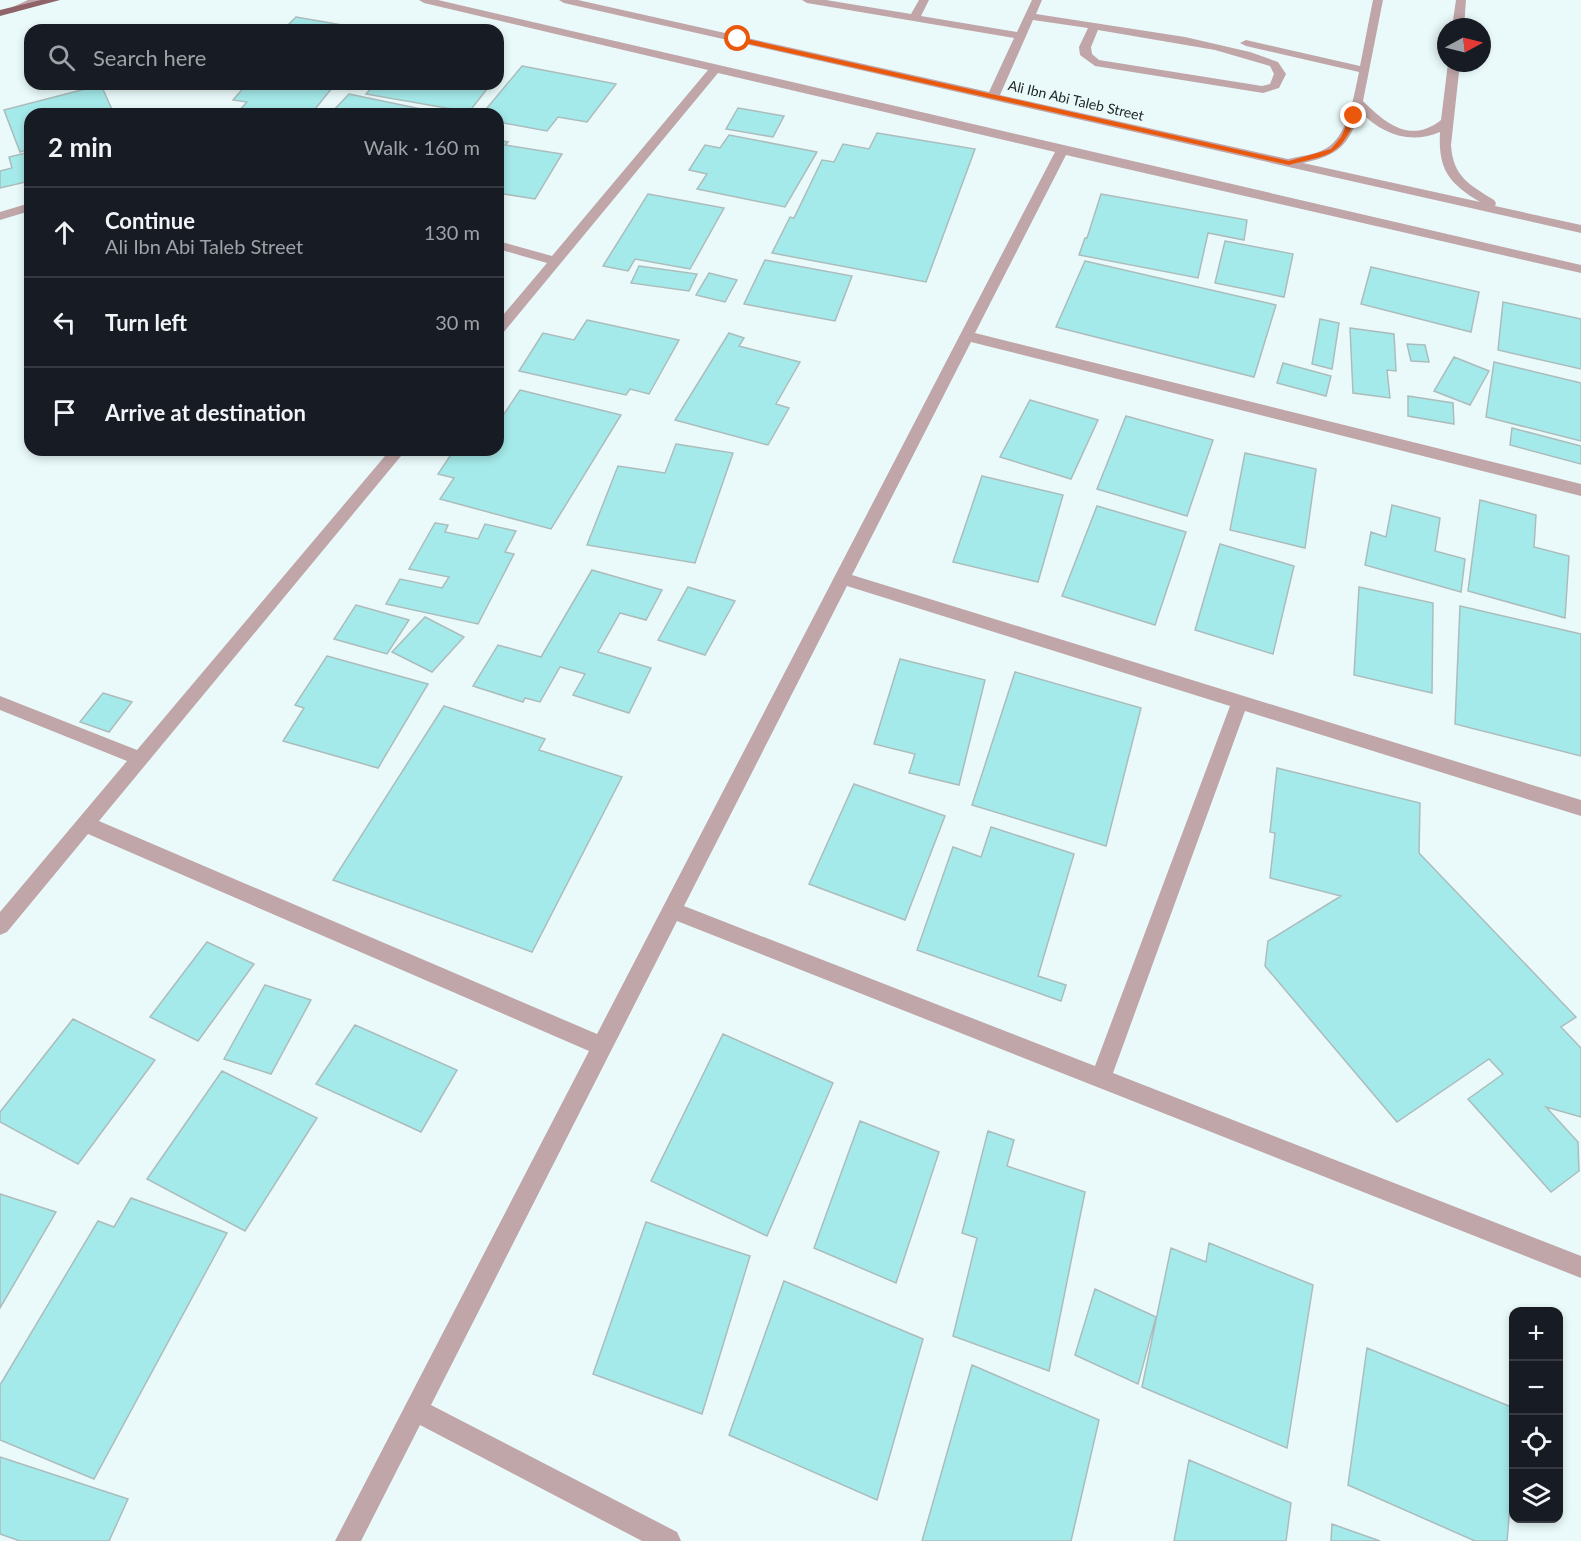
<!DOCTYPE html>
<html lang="en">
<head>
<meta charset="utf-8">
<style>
  :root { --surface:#171b24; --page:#20242c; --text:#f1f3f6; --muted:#9ea1a6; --line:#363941 }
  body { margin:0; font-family:Lato,sans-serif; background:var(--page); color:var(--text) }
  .controls { position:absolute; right:18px; bottom:18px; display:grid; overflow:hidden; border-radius:12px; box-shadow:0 3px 9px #0003 }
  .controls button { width:54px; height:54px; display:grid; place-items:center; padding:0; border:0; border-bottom:2px solid var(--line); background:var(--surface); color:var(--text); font:30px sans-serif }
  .compass { position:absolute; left:1437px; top:18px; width:54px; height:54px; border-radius:50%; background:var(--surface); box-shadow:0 3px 9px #0003; rotate:83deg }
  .stop { position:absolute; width:18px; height:18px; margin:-14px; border:4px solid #ea580c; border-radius:50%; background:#fff }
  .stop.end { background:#ea580c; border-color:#fff; box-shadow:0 2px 6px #0008 }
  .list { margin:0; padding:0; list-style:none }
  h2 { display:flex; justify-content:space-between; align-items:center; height:78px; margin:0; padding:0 24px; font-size:26px }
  h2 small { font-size:20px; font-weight:400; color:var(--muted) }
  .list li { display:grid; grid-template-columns:39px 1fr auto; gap:18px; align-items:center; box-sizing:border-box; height:90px; padding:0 24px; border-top:2px solid var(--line) }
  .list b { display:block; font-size:22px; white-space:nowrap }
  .list p { margin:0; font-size:20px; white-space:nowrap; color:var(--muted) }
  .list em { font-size:20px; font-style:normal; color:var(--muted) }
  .icon { flex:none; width:33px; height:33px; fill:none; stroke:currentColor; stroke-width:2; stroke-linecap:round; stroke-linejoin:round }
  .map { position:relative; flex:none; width:1581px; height:1541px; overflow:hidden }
  .search { position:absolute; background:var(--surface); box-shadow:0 3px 9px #0003; left:24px; top:24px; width:480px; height:66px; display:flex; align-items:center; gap:15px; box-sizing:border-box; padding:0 21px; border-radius:18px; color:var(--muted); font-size:22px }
  .panel { position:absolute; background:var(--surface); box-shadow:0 3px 9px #0003; left:24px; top:108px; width:480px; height:348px; border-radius:18px }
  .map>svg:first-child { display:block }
</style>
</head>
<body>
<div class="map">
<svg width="1581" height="1541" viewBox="0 0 1581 1541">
  <rect width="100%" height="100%" fill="#eafafa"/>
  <path fill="#a5eaea" stroke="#acbcbc" stroke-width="1.5" d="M296,17L371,30H283Z
    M522,66L616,84L587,122L558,117L547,131L498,122V114H482Z
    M247,84H305L332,88L311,114H236L247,102L233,100Z
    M375,84H491L469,112L366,94Z
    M101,85L114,114H30V149L20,152L4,110Z
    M349,94L421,109L417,114H330Z
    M738,108L784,116L773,137L726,129Z
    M877,133L975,149L926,282L772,253L790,217L794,218L822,160L834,162L843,144L869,149Z
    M729,135L817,152L785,207L697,189L707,174L689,170L705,145L720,148Z
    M498,140L508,142L505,145L562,154L535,199L498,193Z
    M30,152V181L0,188V171L12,168L9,157Z
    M648,194L724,208L690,269L635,259L628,271L603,266Z
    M1101,194L1247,220L1244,240L1208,233L1198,278L1079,255L1085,238H1087Z
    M1225,241L1293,254L1284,297L1215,283Z
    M765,260L852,276L835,321L744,304Z
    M1085,261L1276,305L1254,377L1056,327Z
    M639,266L697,274L689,291L631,283Z
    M1371,267L1479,292L1471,332L1361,304Z
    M709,273L737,280L725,302L696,295Z
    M1503,302L1581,319V369L1498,350Z
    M1320,319L1339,323L1332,369L1312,364Z
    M587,320L679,340L649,394L630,389L626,395L519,371L543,333L574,340Z
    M1350,328L1394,334L1396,371L1387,370L1390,398L1353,393Z
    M729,333L744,338L739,346L800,362L776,404L789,408L768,445L675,420Z
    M1407,344L1425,345L1429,362L1411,361Z
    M1454,357L1489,371L1470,405L1434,391Z
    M1494,362L1581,383V441L1486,417Z
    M1283,363L1331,376L1326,396L1277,383Z
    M520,390L621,415L551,529L440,499L454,478L438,474L454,450H498V423Z
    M1408,396L1453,403L1454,424L1408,416Z
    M1030,400L1098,420L1071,479L1000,457Z
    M1126,416L1213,440L1187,516L1097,489Z
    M1512,428L1581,446V464L1510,445Z
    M676,444L733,453L695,563L587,545L618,466L665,473Z
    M1245,453L1316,469L1305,548L1230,530Z
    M982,476L1063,495L1038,582L953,562Z
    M1480,500L1536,515L1534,547L1569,556L1565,618L1468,591Z
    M1392,505L1440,518L1435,551L1465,559L1461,592L1365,565L1371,532L1386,537Z
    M1097,506L1186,532L1155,625L1062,596Z
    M435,523L448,525L445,532L478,539L485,524L516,531L505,552L514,554L478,624L386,604L400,579L442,588L449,577L409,569Z
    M1220,544L1294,566L1273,654L1195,630Z
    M592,570L662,590L646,620L620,613L598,652L651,668L629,713L573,695L585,674L560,667L540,702L525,698L523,702L473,686L498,645L541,657Z
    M688,587L735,601L705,655L658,640Z
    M1359,587L1433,603L1432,693L1354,675Z
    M356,605L409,620L387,654L334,639Z
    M1460,606L1581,634V756L1455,724Z
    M425,617L464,637L432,672L392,652Z
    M327,656L428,684L378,768L283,741L304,708L295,705Z
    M900,659L985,680L959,785L909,773L915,754L874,744Z
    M1015,672L1141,708L1106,846L972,805Z
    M103,693L132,702L109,732L80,722Z
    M444,706L545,739L539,750L622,777L532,952L333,880Z
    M1277,768L1420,803L1419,853L1576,1017L1561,1027L1581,1048V1117L1546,1107L1578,1142L1579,1171L1551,1192L1468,1099L1503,1074L1489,1059L1397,1122L1265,966L1268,941L1341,896L1270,878L1275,833L1270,832Z
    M854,784L945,816L905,920L809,884Z
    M991,827L1074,854L1038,976L1066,985L1061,1001L917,950L953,847L981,857Z
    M207,942L254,964L198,1041L150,1017Z
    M265,985L311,1000L271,1074L224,1059Z
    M73,1019L155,1060L78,1164L0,1122V1112Z
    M355,1025L457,1070L421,1132L316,1084Z
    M723,1034L833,1083L767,1236L651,1181Z
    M222,1071L317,1118L245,1231L147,1179Z
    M860,1121L939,1152L896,1283L814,1248Z
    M988,1131L1014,1140L1007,1166L1085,1192L1049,1371L953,1336L977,1238L962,1233Z
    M0,1194L56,1212L0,1308Z
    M131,1198L227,1233L94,1479L0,1440V1385L98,1221L114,1227Z
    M646,1222L750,1256L702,1414L593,1374Z
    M1209,1243L1313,1285L1287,1448L1142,1387L1171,1248L1206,1262Z
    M784,1281L923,1339L877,1500L729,1435Z
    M1095,1289L1156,1317L1138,1384L1075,1355Z
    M1367,1348L1514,1408V1459L1507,1541H1475L1348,1485Z
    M972,1365L1099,1420L1071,1541H922Z
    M0,1457L128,1499L109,1541H20L0,1534Z
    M1189,1460L1291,1503L1286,1541H1174Z
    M1332,1524L1380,1541H1331Z"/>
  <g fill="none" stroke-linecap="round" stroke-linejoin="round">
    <path fill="#c0a6a8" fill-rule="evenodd" d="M28,0H43L15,12L11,13L6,10Z
      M419,0H438L1581,265V273L1066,155L975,333L1581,484V496L971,342L852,575L1581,800V816L1245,711L1113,1073L1581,1256V1278L677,921L431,1405L677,1532L681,1541H642L420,1425L361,1541H335L589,1051L88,834L7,932L0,935V912L127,761L0,710V696L137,750L390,450H406L99,821L597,1034L1055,152L718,73L503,333L498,335V321L547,263L498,249V241L552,256L708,70L424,3ZM847,586L1230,706L1095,1066L684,906Z
      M559,0H578L989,92L1014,38L807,3L802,0H826L911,14L919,0H929L921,16L1017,32L1032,0H1042L1036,14L1185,37L1250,52L1278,62L1286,74L1279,88L1263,93L1095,66L1080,55L1079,47L1088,28L1033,20L1000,95L1288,159C1300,156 1314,155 1325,149C1348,137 1354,95 1359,72L1246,46L1240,43L1246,40L1360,66L1373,0H1383L1363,101C1386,124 1411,144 1441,120L1448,63H1460L1451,145C1453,177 1470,185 1494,200L1496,203L1495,206L1581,225V233L564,3ZM1098,30L1215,50L1270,66L1274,74L1270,84L1262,86L1099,60L1092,54L1091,47ZM1360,112C1383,134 1409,145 1440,132C1438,170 1449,183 1480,202L1303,163C1339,155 1348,146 1360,112Z
      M1456,0H1466L1464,27H1452Z
      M30,203V211L0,220V212Z"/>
    <path fill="#906368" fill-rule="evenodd" d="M41,0H60L0,16V10Z"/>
  </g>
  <path fill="#ea580c" d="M738,37L1289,161L1331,149L1341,137L1351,115L1357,116C1339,158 1330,154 1289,165L736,41Z"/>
  <g text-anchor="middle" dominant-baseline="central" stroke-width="5" stroke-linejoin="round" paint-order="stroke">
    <g font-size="14" fill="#1d2323" stroke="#eafafa">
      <text transform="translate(1076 100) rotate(13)">Ali Ibn Abi Taleb Street</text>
    </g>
  </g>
</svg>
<div class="controls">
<button>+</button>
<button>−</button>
<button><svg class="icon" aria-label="locate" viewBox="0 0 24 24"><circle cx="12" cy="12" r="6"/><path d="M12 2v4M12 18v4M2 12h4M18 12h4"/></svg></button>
<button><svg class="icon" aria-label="layers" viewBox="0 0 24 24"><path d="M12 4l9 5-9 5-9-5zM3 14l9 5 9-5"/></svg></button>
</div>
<svg class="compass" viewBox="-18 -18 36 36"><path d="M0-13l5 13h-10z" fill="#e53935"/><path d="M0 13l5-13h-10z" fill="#9ea1a6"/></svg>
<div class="stop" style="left:738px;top:39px"></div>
<div class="stop end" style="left:1354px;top:116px"></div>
<div class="search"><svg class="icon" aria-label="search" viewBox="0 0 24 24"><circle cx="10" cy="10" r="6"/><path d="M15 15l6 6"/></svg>Search here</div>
<section class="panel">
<h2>2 min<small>Walk · 160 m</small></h2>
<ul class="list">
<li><svg class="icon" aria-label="ahead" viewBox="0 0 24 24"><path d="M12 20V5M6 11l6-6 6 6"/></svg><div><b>Continue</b><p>Ali Ibn Abi Taleb Street</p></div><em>130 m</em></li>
<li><svg class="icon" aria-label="left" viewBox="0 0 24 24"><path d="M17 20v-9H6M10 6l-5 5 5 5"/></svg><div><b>Turn left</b></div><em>30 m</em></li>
<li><svg class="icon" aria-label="arrive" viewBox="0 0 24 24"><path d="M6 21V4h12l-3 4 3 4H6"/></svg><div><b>Arrive at destination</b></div></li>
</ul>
</section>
</div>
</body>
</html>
